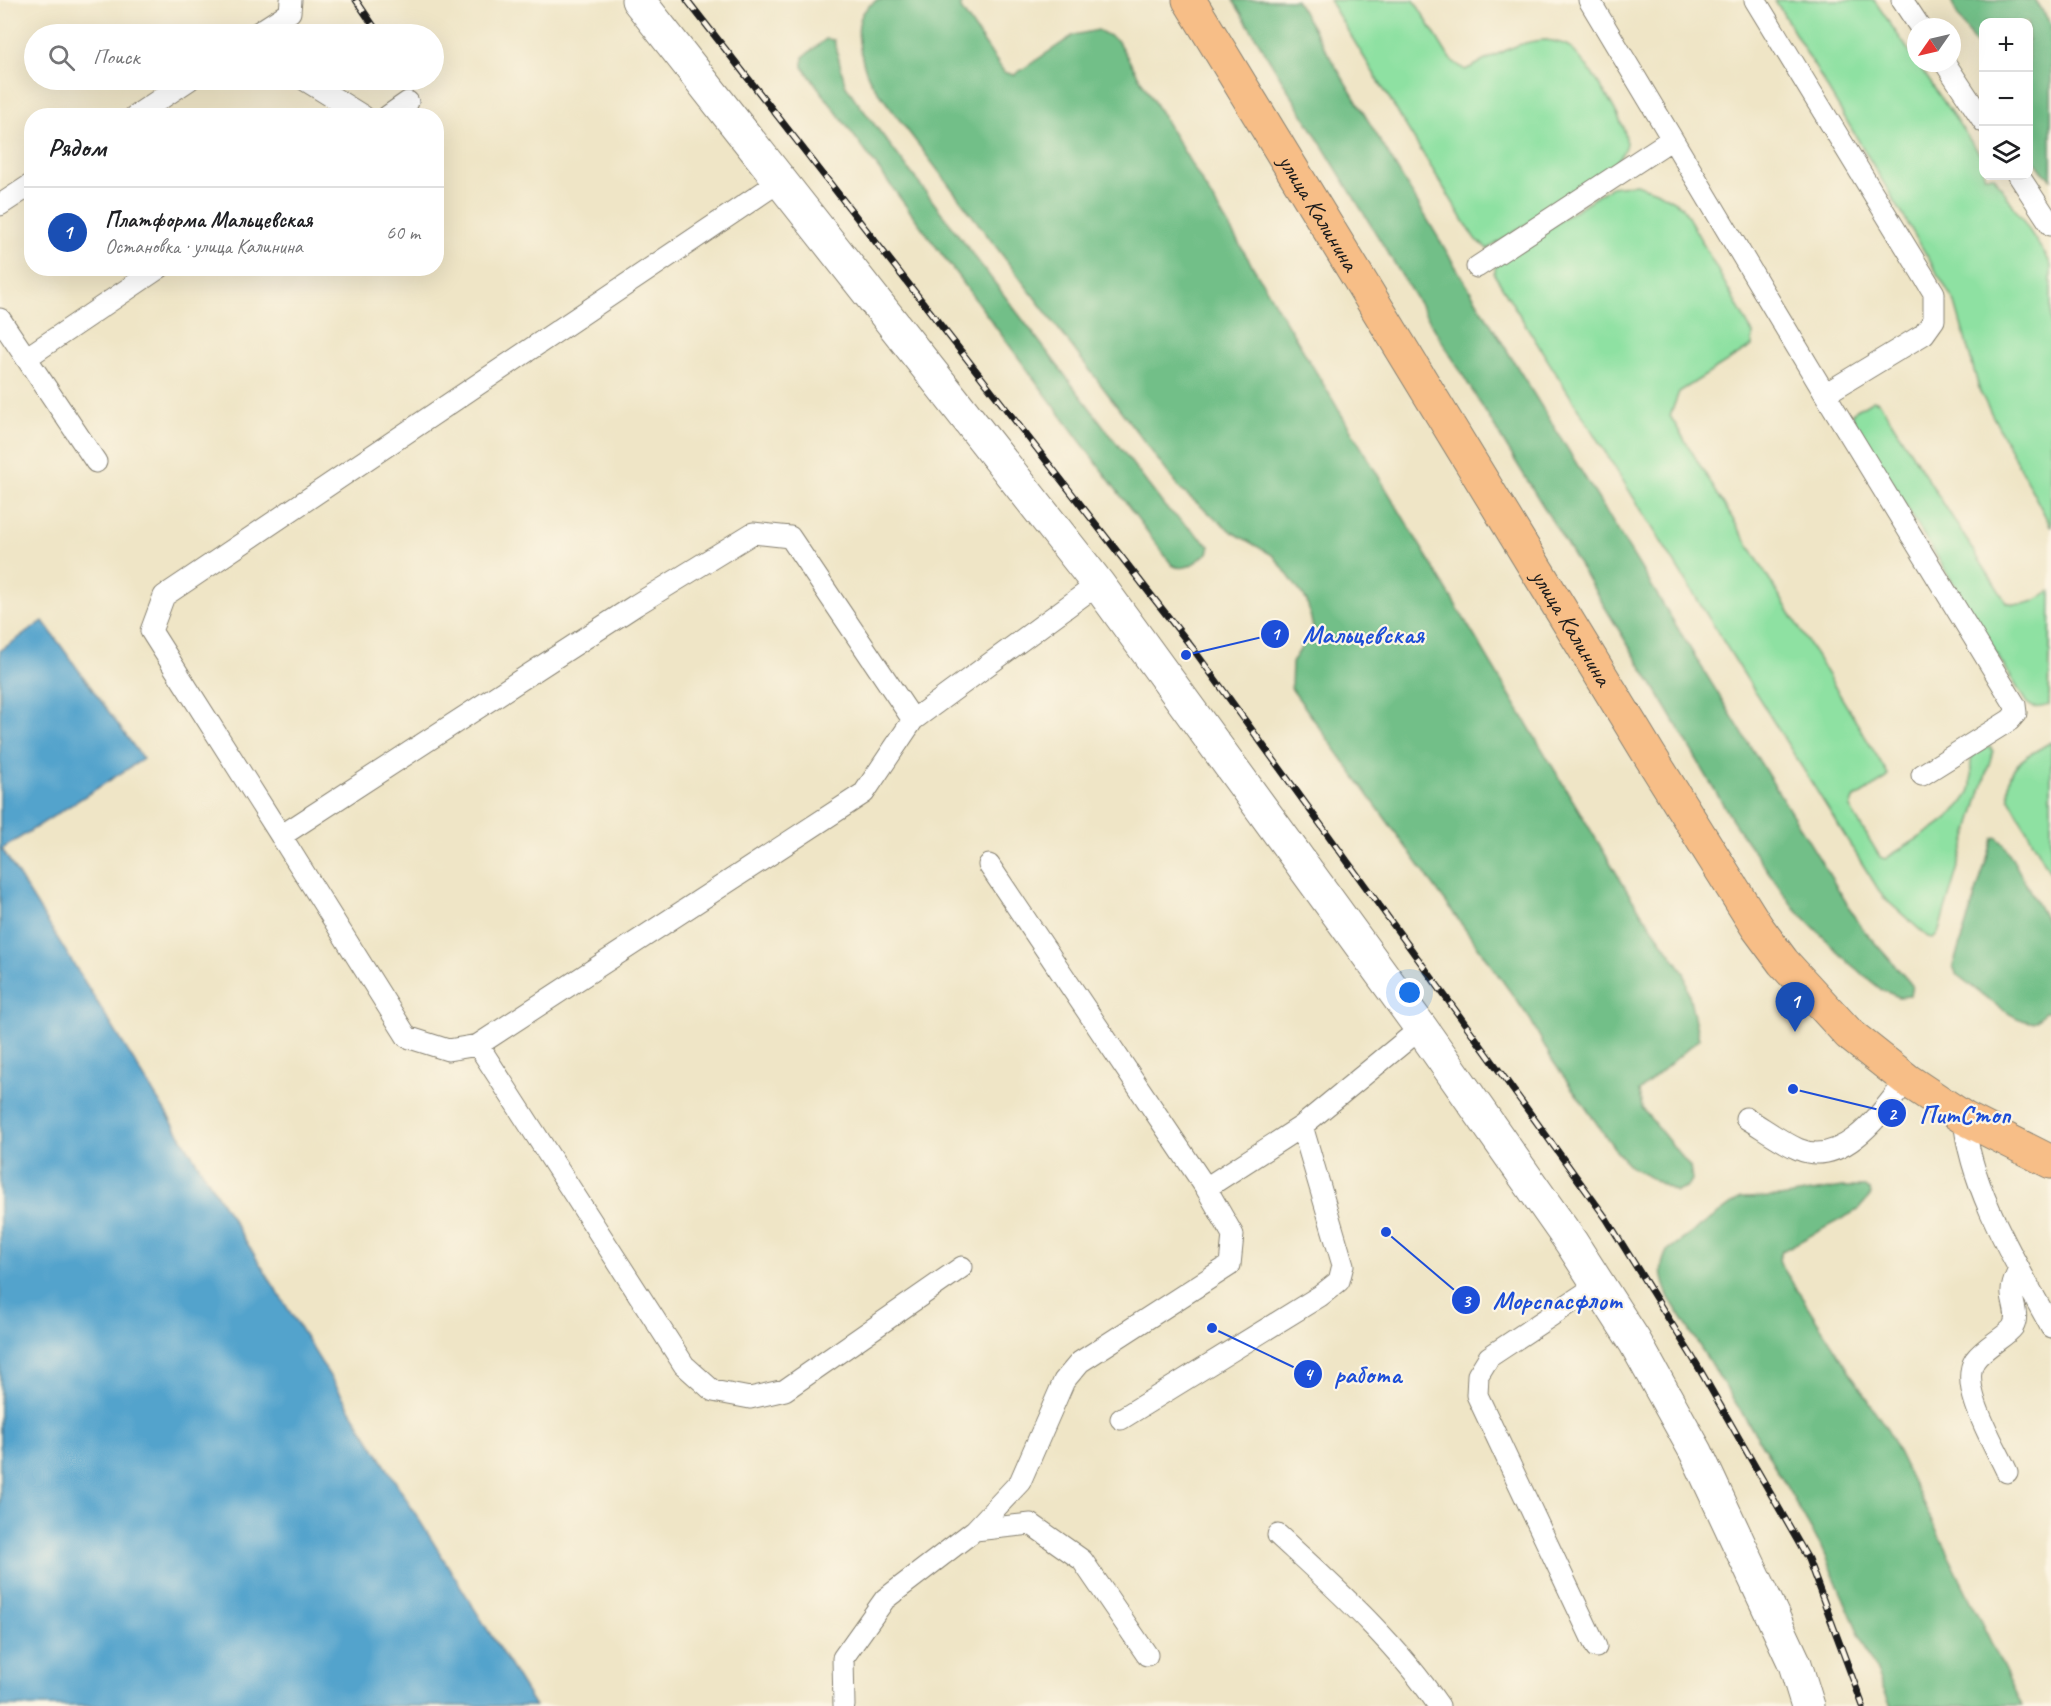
<!DOCTYPE html>
<html lang="ru">
<head>
<meta charset="utf-8">
<style>
  :root { --surface:#fff; --page:#f2f2f2; --text:#202124; --muted:#757577; --line:#e0e0e0; --accent:#c8321e }
  body { margin:0; font-family:Caveat,sans-serif; background:var(--page); color:var(--text) }
  .controls { position:absolute; right:18px; top:18px; display:grid; overflow:hidden; border-radius:12px; box-shadow:0 6px 24px #0002 }
  .controls button { width:54px; height:54px; display:grid; place-items:center; padding:0; border:0; border-bottom:2px solid var(--line); background:var(--surface); color:var(--text); font:30px sans-serif }
  .compass { position:absolute; left:1907px; top:18px; width:54px; height:54px; border-radius:50%; background:var(--surface); box-shadow:0 6px 24px #0002; rotate:236deg }
  .you { position:absolute; left:1410px; top:993px; width:21px; height:21px; margin:-15px; border:4px solid #fff; border-radius:50%; background:#1a73e8; box-shadow:0 0 0 9px #1a73e833 }
  .badge { display:grid; place-items:center; width:39px; height:39px; border-radius:50%; background:var(--accent); color:#fff; font-size:20px; font-weight:700 }
  .pin { position:absolute; translate:-50% -50px; filter:drop-shadow(0 2px 3px #0008) }
  .pin::after { content:''; position:absolute; top:32px; width:21px; height:18px; background:inherit; clip-path:polygon(0 0,100% 0,50% 100%) }
  .list { margin:0; padding:0; list-style:none }
  h2 { display:flex; justify-content:space-between; align-items:center; height:78px; margin:0; padding:0 24px; font-size:26px }
  h2 small { font-size:20px; font-weight:400; color:var(--muted) }
  .list li { display:grid; grid-template-columns:39px 1fr auto; gap:18px; align-items:center; box-sizing:border-box; height:90px; padding:0 24px; border-top:2px solid var(--line) }
  .list b { display:block; font-size:22px; white-space:nowrap }
  .list p { margin:0; font-size:20px; white-space:nowrap; color:var(--muted) }
  .list em { font-size:20px; font-style:normal; color:var(--muted) }
  .icon { flex:none; width:33px; height:33px; fill:none; stroke:currentColor; stroke-width:2; stroke-linecap:round; stroke-linejoin:round }
  .map { position:relative; flex:none; width:2051px; height:1706px; overflow:hidden }
  .search { position:absolute; background:var(--surface); box-shadow:0 6px 24px #0002; left:24px; top:24px; width:420px; height:66px; display:flex; align-items:center; gap:15px; box-sizing:border-box; padding:0 21px; border-radius:33px; color:var(--muted); font-size:22px }
  .panel { position:absolute; background:var(--surface); box-shadow:0 6px 24px #0002; left:24px; top:108px; width:420px; height:168px; border-radius:24px }
  .map>svg:first-child { display:block }
</style>
</head>
<body>
<div class="map">
<svg width="2051" height="1706" viewBox="0 0 2051 1706">
  <rect width="100%" height="100%" fill="#fcf5e5"/>
  <filter id="ink" filterUnits="userSpaceOnUse"><feTurbulence type="fractalNoise" baseFrequency=".0167" numOctaves="2"/><feDisplacementMap in="SourceGraphic" scale="12" xChannelSelector="R" yChannelSelector="G"/><feConvolveMatrix kernelMatrix="1 2 1 2 8 2 1 2 1" color-interpolation-filters="sRGB"/></filter>
  <filter id="wash" filterUnits="userSpaceOnUse"><feTurbulence type="fractalNoise" baseFrequency=".008" numOctaves="4" result="noise"/><feDisplacementMap in="SourceGraphic" scale="24" xChannelSelector="R" yChannelSelector="G"/><feGaussianBlur stdDeviation="1.35" result="paint"/><feColorMatrix in="noise" values="0 0 0 0 0 0 0 0 0 0 0 0 0 0 0 0 0 1.4 0 .05"/><feComposite in="paint" operator="in"/></filter>
  <g filter="url(#wash)">
    <rect width="100%" height="100%" fill="#efe5c6"/>
    <path fill="#8ee1a2" stroke="#557e5f" stroke-width="1.5" d="M1329,0H1414L1450,59L1465,70C1490,59 1518,40 1546,40C1553,41 1563,43 1568,46C1585,59 1624,118 1626,139C1627,151 1616,162 1609,171L1488,249L1475,239Z
      M1775,0H1874L1983,159L1984,176H1994L2048,259L2051,266V527L1980,392L1955,303Z
      M1636,184L1656,191L1682,206L1753,334L1752,346L1679,392L1670,416L1888,774L1887,778L1853,799L1850,808L1880,857L1885,859C1910,842 1959,819 1970,790C1976,771 1959,752 1990,747L1993,751L1938,933L1933,938L1928,937L1883,897L1494,274L1497,261L1611,187Z
      M1873,400L1879,402L2006,602C2023,608 2037,601 2051,591L2049,705C2039,708 2034,710 2026,702L1853,420L1852,413Z
      M2051,742V874L2009,798C2005,763 2025,758 2051,742Z"/>
    <path fill="#72bf88" stroke="#476e52" stroke-width="1.5" d="M877,0H961V9L1004,72L1014,75L1074,35L1098,30L1117,40L1632,899L1684,972L1699,1039L1639,1091L1642,1108L1690,1167L1692,1180L1686,1188L1676,1192L1631,1167L1617,1152L1552,1060L1530,1019L1291,688L1292,663L1313,628L1307,601L1274,556L1232,532L1181,490L873,85C863,71 854,33 861,17C864,9 870,5 877,0Z
      M1233,0H1296L1460,274L1862,928L1912,985L1910,996L1899,997L1882,990L1849,963L1792,905L1736,826L1660,697Z
      M1951,0H2035L2051,24V179L2042,171L2029,152L2028,22H1984L1983,56L1958,17Z
      M826,39L834,40L845,84L855,99L1165,507L1210,546L1208,553C1196,561 1186,573 1172,565L803,67V57Z
      M1996,837L2004,844L2051,929V1012H2045C2040,1016 2036,1023 2030,1022C2010,1020 1974,987 1957,975L1953,966L1993,839Z
      M1842,1187H1865L1870,1190L1871,1195L1858,1210L1782,1251L1779,1259L1781,1265L1888,1431L2022,1706H1891L1820,1545L1763,1446L1669,1298C1661,1280 1658,1269 1667,1251L1740,1198L1780,1197Z"/>
    <path fill="#52a3cc" stroke="#376074" stroke-width="1.5" d="M43,621L143,759L2,849L535,1706H0V651Z"/>
  </g>
  <g filter="url(#ink)">
    <g fill="none" stroke-linecap="round" stroke-linejoin="round">
      <g stroke="#868071" stroke-width="23">
        <path id="lane" d="M1589,0L1825,394L2015,705L2016,713L2010,720L1922,775
          M1755,0L1934,293V320L1924,334L1825,394
          M1902,0L1920,27
          M256,34L290,12L291,0
          M1945,63L1984,122
          M305,80L363,116
          M135,116L189,80
          M388,116L408,102
          M2019,176L2051,225
          M0,205L32,184
          M1477,267L1672,139
          M0,319L96,462
          M26,358L159,268
          M913,720L790,537L753,533L636,605L281,836L407,1037L448,1050L478,1045L864,793L913,720L1098,584
          M281,836L151,631L164,596L780,181
          M989,865L1206,1188
          M478,1045L684,1365L713,1391L750,1398L785,1390L962,1267
          M1746,1118C1763,1128 1780,1141 1798,1149C1844,1169 1883,1110 1907,1080
          M1964,1118C1970,1190 2017,1264 2051,1327
          M1121,1419L1320,1296L1339,1281L1343,1265L1302,1126
          M2007,1472C1995,1445 1958,1386 1975,1360C1985,1346 2006,1337 2013,1327C2019,1316 2013,1306 2012,1295C2011,1286 2016,1277 2019,1269
          M975,1530L1031,1524L1082,1560L1147,1655
          M1278,1535C1335,1588 1395,1641 1439,1706
          M1596,1647L1477,1395L1478,1375L1489,1357L1599,1284
          M844,1706L843,1658L885,1599L975,1530L1020,1482L1064,1381L1080,1362L1230,1265L1233,1235L1206,1188L1302,1126L1421,1028"/>
      </g>
      <g stroke="#868071" stroke-width="35">
        <path id="street" d="M638,0L1098,584L1421,1028L1571,1242L1635,1342L1696,1452L1795,1664L1808,1706"/>
      </g>
      <g stroke="#868071" stroke-width="35">
        <g id="primary">
          <path id="s1" d="M1189,0L1650,756L1757,927L1783,962L1849,1034L1907,1080L1964,1118L2051,1162"/>
        </g>
      </g>
      <use href="#lane" stroke="#fff" stroke-width="21"/>
      <use href="#street" stroke="#fff" stroke-width="33"/>
      <use href="#primary" stroke="#f7be87" stroke-width="33"/>
      <g stroke="#1c1c1c" stroke-width="7">
        <path id="rail" d="M356,0L379,34
          M687,0L1194,650L1606,1218L1696,1363L1808,1559L1863,1706"/>
      </g>
      <use href="#rail" stroke="#fcf5e5" stroke-width="4.5" stroke-dasharray="14" stroke-linecap="butt"/>
    </g>
  </g>
  <g text-anchor="middle" dominant-baseline="central" stroke-width="4.5" stroke-linejoin="round" paint-order="stroke">
    <g font-size="24" fill="#1c1c1c" stroke="#fcf5e5">
      <text stroke="none"><textPath href="#s1" startOffset="249">улица Калинина</textPath></text>
      <text stroke="none"><textPath href="#s1" startOffset="735">улица Калинина</textPath></text>
    </g>
  </g>
  <path fill="none" stroke="#1d4ed8" stroke-width="2" d="M1186 655L1275 634M1793 1089L1892 1113M1386 1232L1466 1300M1212 1328L1308 1374"/>
  <g fill="#1d4ed8" stroke="#fcf5e5" stroke-width="2">
    <circle cx="1186" cy="655" r="6"/>
    <circle cx="1793" cy="1089" r="6"/>
    <circle cx="1386" cy="1232" r="6"/>
    <circle cx="1212" cy="1328" r="6"/>
    <circle cx="1275" cy="634" r="15"/>
    <circle cx="1892" cy="1113" r="15"/>
    <circle cx="1466" cy="1300" r="15"/>
    <circle cx="1308" cy="1374" r="15"/>
  </g>
  <g font-size="18" text-anchor="middle" font-weight="bold" fill="#fff">
    <text x="1275" y="640">1</text>
    <text x="1892" y="1120">2</text>
    <text x="1466" y="1307">3</text>
    <text x="1308" y="1380">4</text>
  </g>
  <g font-size="26" text-anchor="middle" font-weight="bold" fill="#1d4ed8" stroke="#fcf5e5" stroke-width="4.5" stroke-linejoin="round" paint-order="stroke">
    <text x="1363" y="643">Мальцевская</text>
    <text x="1965" y="1123">ПитСтоп</text>
    <text x="1557" y="1309">Морспасфлот</text>
    <text x="1368" y="1383">работа</text>
  </g>
</svg>
<div class="controls">
<button>+</button>
<button>−</button>
<button><svg class="icon" aria-label="layers" viewBox="0 0 24 24"><path d="M12 4l9 5-9 5-9-5zM3 14l9 5 9-5"/></svg></button>
</div>
<svg class="compass" viewBox="-18 -18 36 36"><path d="M0-13l5 13h-10z" fill="#e53935"/><path d="M0 13l5-13h-10z" fill="#757577"/></svg>
<div class="you"></div>
<div class="pin badge" style="left:1795px;top:1032px;background:#1a4fb4">1</div>
<div class="search"><svg class="icon" aria-label="search" viewBox="0 0 24 24"><circle cx="10" cy="10" r="6"/><path d="M15 15l6 6"/></svg>Поиск</div>
<section class="panel">
<h2>Рядом<small></small></h2>
<ul class="list">
<li><span class="badge" style="background:#1a4fb4">1</span><div><b>Платформа Мальцевская</b><p>Остановка · улица Калинина</p></div><em>60 m</em></li>
</ul>
</section>
</div>
</body>
</html>
